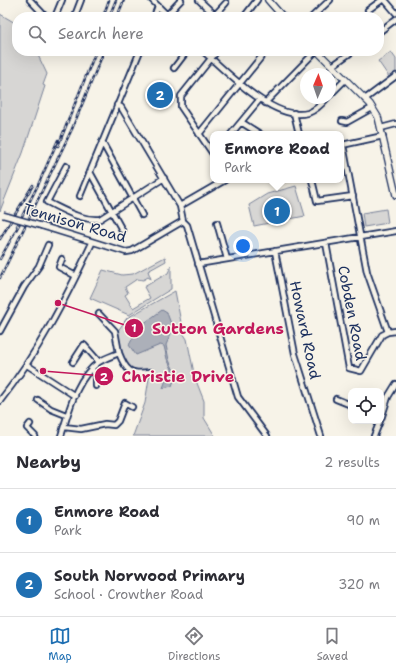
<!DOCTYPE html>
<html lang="en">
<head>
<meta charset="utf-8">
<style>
  :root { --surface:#fff; --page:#f2f2f3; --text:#2b2b33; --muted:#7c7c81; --line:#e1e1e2; --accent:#1f6fb2 }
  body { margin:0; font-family:"Shantell Sans",sans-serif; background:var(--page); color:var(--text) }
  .controls { position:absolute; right:12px; bottom:12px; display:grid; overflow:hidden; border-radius:8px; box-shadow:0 4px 16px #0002 }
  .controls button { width:36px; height:36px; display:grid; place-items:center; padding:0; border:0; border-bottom:1px solid var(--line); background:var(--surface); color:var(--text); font:20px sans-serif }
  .compass { position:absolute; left:300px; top:68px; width:36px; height:36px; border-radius:50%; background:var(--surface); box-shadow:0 4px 16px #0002; rotate:2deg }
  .you { position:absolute; left:243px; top:246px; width:14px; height:14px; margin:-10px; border:3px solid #fff; border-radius:50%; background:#1a73e8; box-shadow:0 0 0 6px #1a73e833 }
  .badge { display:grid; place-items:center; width:26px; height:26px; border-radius:50%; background:var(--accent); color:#fff; font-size:13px; font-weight:700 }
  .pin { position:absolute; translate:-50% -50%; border:2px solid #fff; box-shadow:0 1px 4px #0006 }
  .popup { position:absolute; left:210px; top:131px; width:134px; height:52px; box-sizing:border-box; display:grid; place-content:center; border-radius:8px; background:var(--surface); filter:drop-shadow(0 1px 3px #0005); font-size:13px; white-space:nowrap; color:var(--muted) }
  .popup b { font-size:15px; color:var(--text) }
  .popup::after { content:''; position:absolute; left:50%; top:100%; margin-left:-8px; border:8px solid transparent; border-top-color:var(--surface) }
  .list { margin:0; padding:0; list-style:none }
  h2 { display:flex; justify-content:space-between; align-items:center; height:52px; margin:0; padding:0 16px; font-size:17px }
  h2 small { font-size:13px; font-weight:400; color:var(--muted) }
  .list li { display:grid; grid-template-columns:26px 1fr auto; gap:12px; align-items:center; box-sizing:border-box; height:64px; padding:0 16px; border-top:1px solid var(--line) }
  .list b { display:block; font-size:15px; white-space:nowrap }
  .list p { margin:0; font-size:13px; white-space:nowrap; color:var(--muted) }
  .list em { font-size:13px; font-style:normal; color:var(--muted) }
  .icon { flex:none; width:22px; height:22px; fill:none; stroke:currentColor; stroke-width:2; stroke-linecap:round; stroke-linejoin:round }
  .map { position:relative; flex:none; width:396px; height:436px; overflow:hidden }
  .search { position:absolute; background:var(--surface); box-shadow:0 4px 16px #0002; left:12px; right:12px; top:12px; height:44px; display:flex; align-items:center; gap:10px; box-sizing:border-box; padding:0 14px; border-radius:16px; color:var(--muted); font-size:15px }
  .sheet { height:180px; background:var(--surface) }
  nav { display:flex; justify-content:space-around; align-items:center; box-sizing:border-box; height:56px; border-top:1px solid var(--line); background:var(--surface); font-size:11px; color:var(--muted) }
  nav a { display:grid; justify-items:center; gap:2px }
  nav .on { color:var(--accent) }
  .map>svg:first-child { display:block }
</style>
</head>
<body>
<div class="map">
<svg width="396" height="436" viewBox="0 0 396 436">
  <rect width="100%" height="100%" fill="#f7f3e8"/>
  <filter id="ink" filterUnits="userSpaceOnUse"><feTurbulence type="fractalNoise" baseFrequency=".025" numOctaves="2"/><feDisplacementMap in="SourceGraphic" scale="8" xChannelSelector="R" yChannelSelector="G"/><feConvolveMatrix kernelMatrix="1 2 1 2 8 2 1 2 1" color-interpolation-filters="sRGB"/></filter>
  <g filter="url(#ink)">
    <path fill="#d7d6d4" stroke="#798299" d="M0,14L17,24V51H36L47,74L43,85L45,86L23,153L0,211Z
      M391,52L396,59V72L389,77L378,61Z
      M296,186L305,216L254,226L249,205L267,194Z
      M386,209L388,223L364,227L362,213Z
      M165,257L166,261L148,271L151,279L148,277L143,280L137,279L125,287L128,293L125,295L133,308L150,298L144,287L168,273L171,266V289L129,315L90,298L103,270L122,275L133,274Z
      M175,291L183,333L187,339L195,378L204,401V418L215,436H133L145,403L150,372H135L124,369L117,332L127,318Z"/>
    <path fill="#acb0b9" stroke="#727c95" d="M162,310L167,313L173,329L166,345L169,360L176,375L172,386L163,388L167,377L172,372V369L167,359L164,346L160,345L136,355L129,345L139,327Z"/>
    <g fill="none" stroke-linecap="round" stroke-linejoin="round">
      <g stroke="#1b2f5e" stroke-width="8">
        <path id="minor" d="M30,0L46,17
          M152,0L169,17
          M199,0L215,15L226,3
          M385,0L396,13
          M368,10L382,0
          M76,13L81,0
          M167,15L181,0
          M55,17L62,0
          M154,17L158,6
          M244,17L257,0
          M312,17L330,0
          M379,32L396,19
          M203,51C227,72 274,122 308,113C316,110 322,104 327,98
          M39,52L40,51
          M332,66L353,51
          M174,68L187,51
          M330,95L345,80
          M365,99L396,76
          M265,103L316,51
          M117,105L121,107L180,206L183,221L187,225L238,397L267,436
          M294,113L299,134
          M342,121L347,122L372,108
          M241,122L260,134
          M381,128L396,124
          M199,134L266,51
          M231,134L260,99
          M102,142L142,215
          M342,145L383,136
          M343,145L367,272L388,332
          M213,154L181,107V96L217,51
          M66,166L47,202C64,210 81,221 100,219L164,178
          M90,172L122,230
          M312,180L317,201L353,196
          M80,196L140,51
          M180,206L225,180
          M217,223L227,259
          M42,226L126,252L132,251L183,221
          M326,243L349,368L361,371L382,335L388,332L396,331
          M275,251L295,354L321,436
          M62,259L59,267L76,276
          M198,264L396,231
          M99,314L115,331L119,353
          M0,331L24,287L39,266L48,245
          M73,362L84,345L99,362
          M27,365L75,396
          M92,369L96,376V386
          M336,399L351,405
          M38,400L51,409L66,415
          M0,401C38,353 66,298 92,243
          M381,419L388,397L396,384
          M30,424L27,428L35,436
          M64,427L81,429L105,424L114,425L118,421L125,403L132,407
          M61,436C69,411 76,378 99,362C105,358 112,356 119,353C126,371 130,375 150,372
          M374,436L380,421"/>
      </g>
      <g stroke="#1b2f5e" stroke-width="8">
        <path id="major" d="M268,0L283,17
          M317,51L370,104L378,117L396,195"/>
      </g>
      <use href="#minor" stroke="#f7f3e8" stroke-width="4.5"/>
      <use href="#major" stroke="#f7f3e8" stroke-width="5.5"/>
      <g stroke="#1b2f5e" stroke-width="2.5">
        <path id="rail" d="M103,17L109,0
          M109,17L116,0
          M117,17L124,0
          M58,146L96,51
          M17,226L38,185L58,140
          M0,239L33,185
          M0,259L20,223
          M0,278L72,129L104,51"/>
      </g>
      <use href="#rail" stroke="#f7f3e8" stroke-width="1" stroke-dasharray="3" stroke-linecap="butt"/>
      <g stroke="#1b2f5e" stroke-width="8" stroke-linecap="butt">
        <path id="minor-bridge" d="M3,215L42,226"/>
      </g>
      <use href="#minor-bridge" stroke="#f7f3e8" stroke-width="4.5"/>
    </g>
  </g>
  <g text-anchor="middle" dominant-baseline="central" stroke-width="3" stroke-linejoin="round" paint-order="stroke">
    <g font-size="15" fill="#1b2f5e" stroke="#f7f3e8">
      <text transform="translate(75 223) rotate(16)">Tennison Road</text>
      <text transform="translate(352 313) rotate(79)">Cobden Road</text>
      <text transform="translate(305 330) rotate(78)">Howard Road</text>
    </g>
  </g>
  <path fill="none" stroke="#c2185b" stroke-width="1.5" d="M58 303L134 328M43 371L104 376"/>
  <g fill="#c2185b" stroke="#f7f3e8" stroke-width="1.5">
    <circle cx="58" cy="303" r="4"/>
    <circle cx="43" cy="371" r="4"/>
    <circle cx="134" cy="328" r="10"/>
    <circle cx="104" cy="376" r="10"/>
  </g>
  <g font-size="12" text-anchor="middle" font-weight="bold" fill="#fff">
    <text x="134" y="332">1</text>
    <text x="104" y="381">2</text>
  </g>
  <g font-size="16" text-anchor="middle" font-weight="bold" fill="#c2185b" stroke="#f7f3e8" stroke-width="3" stroke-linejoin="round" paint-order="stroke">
    <text x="218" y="334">Sutton Gardens</text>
    <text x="178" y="382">Christie Drive</text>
  </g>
</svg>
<div class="controls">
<button><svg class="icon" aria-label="locate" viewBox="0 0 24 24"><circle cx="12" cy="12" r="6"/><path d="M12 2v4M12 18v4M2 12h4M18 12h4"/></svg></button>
</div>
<svg class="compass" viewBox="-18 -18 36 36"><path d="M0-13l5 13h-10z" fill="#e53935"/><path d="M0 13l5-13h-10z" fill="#7c7c81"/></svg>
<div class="you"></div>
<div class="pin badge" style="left:277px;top:211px">1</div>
<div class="popup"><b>Enmore Road</b>Park</div>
<div class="pin badge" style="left:160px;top:95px">2</div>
<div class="search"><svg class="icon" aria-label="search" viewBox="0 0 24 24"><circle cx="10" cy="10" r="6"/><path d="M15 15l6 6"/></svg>Search here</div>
</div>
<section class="sheet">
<h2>Nearby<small>2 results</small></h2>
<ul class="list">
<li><span class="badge">1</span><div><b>Enmore Road</b><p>Park</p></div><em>90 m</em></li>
<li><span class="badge">2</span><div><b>South Norwood Primary</b><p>School · Crowther Road</p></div><em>320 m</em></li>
</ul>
</section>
<nav>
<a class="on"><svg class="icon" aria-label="map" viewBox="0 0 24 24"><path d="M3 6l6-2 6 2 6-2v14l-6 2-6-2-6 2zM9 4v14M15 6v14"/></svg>Map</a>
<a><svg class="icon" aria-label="directions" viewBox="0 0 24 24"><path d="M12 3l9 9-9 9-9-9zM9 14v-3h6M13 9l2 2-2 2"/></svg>Directions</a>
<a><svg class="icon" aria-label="saved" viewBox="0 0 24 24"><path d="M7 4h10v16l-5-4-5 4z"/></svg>Saved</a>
</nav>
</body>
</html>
